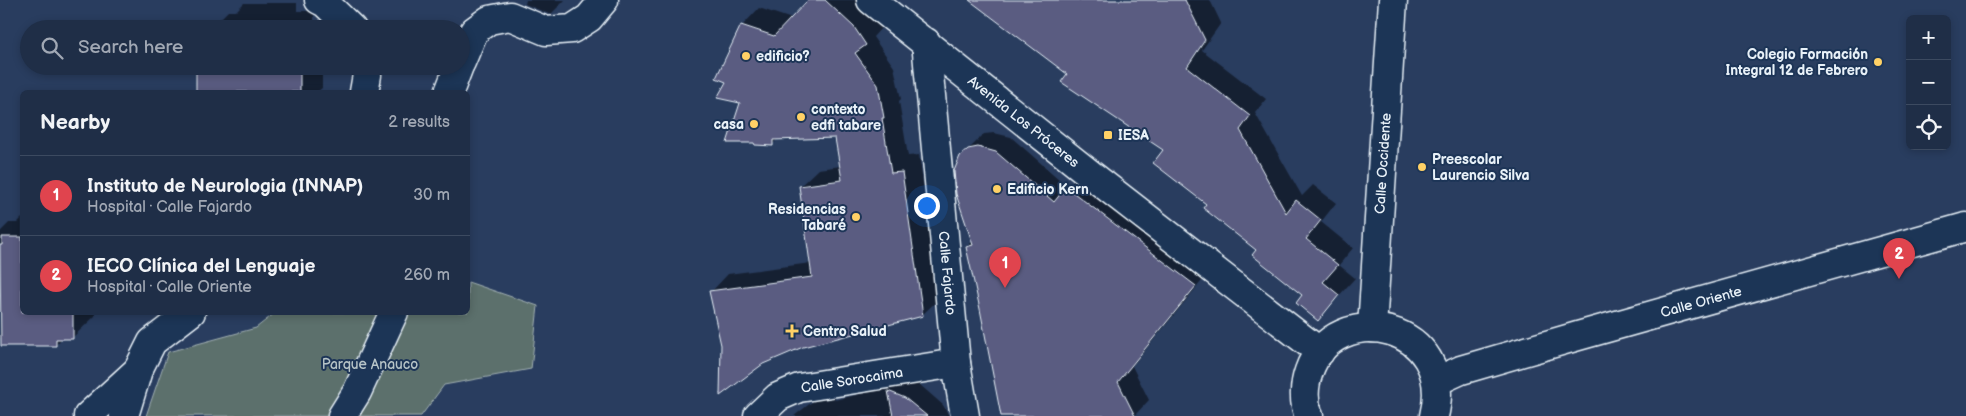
<!DOCTYPE html>
<html lang="en">
<head>
<meta charset="utf-8">
<style>
  :root { --surface:#1f2e47; --page:#2c3a52; --text:#f1f3f6; --muted:#a1a8b4; --line:#3c4a60; --accent:#ffd166 }
  body { margin:0; font-family:"Balsamiq Sans",sans-serif; background:var(--page); color:var(--text) }
  .controls { position:absolute; right:15px; top:15px; display:grid; overflow:hidden; border-radius:8px; box-shadow:0 2px 8px #0003 }
  .controls button { width:45px; height:45px; display:grid; place-items:center; padding:0; border:0; border-bottom:1px solid var(--line); background:var(--surface); color:var(--text); font:25px sans-serif }
  .you { position:absolute; left:926px; top:205px; width:18px; height:18px; margin:-12px; border:4px solid #fff; border-radius:50%; background:#1a73e8; box-shadow:0 0 0 8px #1a73e833 }
  .badge { display:grid; place-items:center; width:32px; height:32px; border-radius:50%; background:var(--accent); color:#fff; font-size:16px; font-weight:700 }
  .pin { position:absolute; translate:-50% -41px; filter:drop-shadow(0 1px 2px #0008) }
  .pin::after { content:''; position:absolute; top:26px; width:18px; height:15px; background:inherit; clip-path:polygon(0 0,100% 0,50% 100%) }
  .list { margin:0; padding:0; list-style:none }
  h2 { display:flex; justify-content:space-between; align-items:center; height:65px; margin:0; padding:0 20px; font-size:21px }
  h2 small { font-size:16px; font-weight:400; color:var(--muted) }
  .list li { display:grid; grid-template-columns:32px 1fr auto; gap:15px; align-items:center; box-sizing:border-box; height:80px; padding:0 20px; border-top:1px solid var(--line) }
  .list b { display:block; font-size:19px; white-space:nowrap }
  .list p { margin:0; font-size:16px; white-space:nowrap; color:var(--muted) }
  .list em { font-size:16px; font-style:normal; color:var(--muted) }
  .icon { flex:none; width:28px; height:28px; fill:none; stroke:currentColor; stroke-width:2; stroke-linecap:round; stroke-linejoin:round }
  .map { position:relative; flex:none; width:1966px; height:416px; overflow:hidden }
  .search { position:absolute; background:var(--surface); box-shadow:0 2px 8px #0003; left:20px; top:20px; width:450px; height:55px; display:flex; align-items:center; gap:12px; box-sizing:border-box; padding:0 18px; border-radius:28px; color:var(--muted); font-size:19px }
  .panel { position:absolute; background:var(--surface); box-shadow:0 2px 8px #0003; left:20px; top:90px; width:450px; height:225px; border-radius:8px }
  .map>svg:first-child { display:block }
</style>
</head>
<body>
<div class="map">
<svg width="1966" height="416" viewBox="0 0 1966 416">
  <rect width="100%" height="100%" fill="#293d5f"/>
  <filter id="ink" filterUnits="userSpaceOnUse"><feTurbulence type="fractalNoise" baseFrequency=".02" numOctaves="2"/><feDisplacementMap in="SourceGraphic" scale="10" xChannelSelector="R" yChannelSelector="G"/><feConvolveMatrix kernelMatrix="1 2 1 2 8 2 1 2 1" color-interpolation-filters="sRGB"/></filter>
  <g filter="url(#ink)">
    <path fill="#5c706c" stroke="#a2b0b2" d="M468,282L538,306L531,369L444,385L421,416H146L168,352L256,328L275,313L468,312Z"/>
    <path fill="#0007" d="M526,0H565L551,14H549L525,4Z
      M810,0H861L883,26L873,37L894,67L901,99L899,101L908,156L919,155L940,298L922,315L722,345L711,292L728,274L811,263L800,186L818,169L841,166L836,137L778,138L772,145L728,82L742,26L759,8L792,19Z
      M971,0H1210L1221,23L1202,50L1266,99L1255,113L1302,196L1313,185L1336,203L1321,222L1353,248L1339,265L1355,278L1318,319L1304,295L1208,204L1165,150L1069,73Z
      M244,3H297V11H314V27H323V29H210L228,11H236Z
      M197,66H322V88L317,92H197Z
      M994,133L1011,137L1068,187L1082,173L1210,271L1132,366L1149,400L1135,415L1002,416L967,247L973,241L961,157L984,134Z
      M22,218V312H95V316L72,338H62L56,345L0,338V232L9,223H17Z
      M903,378L919,384L943,405L949,416H794L812,402L834,391L835,400L868,392L893,388Z"/>
    <path fill="#5a5c81" stroke="#e8f1f8" d="M808,0H825L854,27L866,45L855,53L878,85L884,118H882L891,173L902,172L923,316L803,347L763,364L720,396L721,345L709,291L812,277L799,186L842,180L835,138L773,140V146L755,145L754,143H727L740,103L717,98L726,82L716,78L741,25L774,36Z
      M969,0H1185L1205,40L1187,67L1250,116L1240,130L1286,213L1296,200L1321,220L1306,239L1338,265L1323,282L1339,295L1318,321L1296,303L1302,295L1252,255L1256,250L1203,208L1206,204L1153,163L1163,150L1061,82L1067,74Z
      M196,66H300V92H196Z
      M978,147L996,152L1054,202L1066,187L1196,286L1118,382L1135,416H1001L980,309L966,247L973,245L956,194L954,171L960,156L968,149Z
      M2,237H22V312H73V339H56V346H1L0,245H2Z
      M888,391L905,398L927,416H893Z"/>
    <g fill="none" stroke-linecap="round" stroke-linejoin="round">
      <g stroke="#e8f1f8" stroke-width="31">
        <g id="minor">
          <path d="M319,0L325,3L352,29"/>
          <path id="s1" d="M871,0L1090,174L1320,352"/>
          <path id="s2" d="M926,42L956,363L965,416"/>
          <path d="M461,62L474,31L489,20L510,16L546,31L572,29L589,18L604,0"/>
          <path d="M364,92L367,75L365,66"/>
          <path d="M449,92L459,66"/>
          <path id="s3" d="M1372,328L1393,0"/>
          <path id="s4" d="M1437,381L1461,370L1578,336L1966,227"/>
          <path d="M88,416L137,371"/>
          <path d="M124,416L138,370L152,342L191,312"/>
          <path d="M342,416L357,392L394,312"/>
          <path id="s5" d="M758,416L778,397L799,388L956,363"/>
          <path d="M1309,416C1303,402 1304,385 1309,371C1335,297 1457,323 1434,416"/>
        </g>
      </g>
      <use href="#minor" stroke="#1d3557" stroke-width="28"/>
    </g>
  </g>
  <g fill="#ffd166" stroke="#1d3557" stroke-width="2">
    <circle cx="746" cy="56" r="5"/>
    <circle cx="1878" cy="62" r="5"/>
    <circle cx="801" cy="117" r="5"/>
    <circle cx="754" cy="124" r="5"/>
    <rect x="1103" y="130" width="10" height="10" rx="2.5"/>
    <circle cx="1422" cy="167" r="5"/>
    <circle cx="997" cy="189" r="5"/>
    <circle cx="856" cy="217" r="5"/>
    <path d="M789.5 323.5h5v5h5v5h-5v5h-5v-5h-5v-5h5z"/>
  </g>
  <g text-anchor="middle" dominant-baseline="central" stroke-width="4" stroke-linejoin="round" paint-order="stroke">
    <g font-size="14" font-weight="bold" fill="#e8f1f8" stroke="#1d3557" text-anchor="start">
      <text x="1868" y="54" text-anchor="end">Colegio Formación<tspan x="1868" dy="16">Integral 12 de Febrero</tspan></text>
      <text x="756" y="56">edificio?</text>
      <text x="811" y="109">contexto<tspan x="811" dy="16">edfi tabare</tspan></text>
      <text x="744" y="124" text-anchor="end">casa</text>
      <text x="1118" y="135">IESA</text>
      <text x="1432" y="159">Preescolar<tspan x="1432" dy="16">Laurencio Silva</tspan></text>
      <text x="1007" y="189">Edificio Kern</text>
      <text x="846" y="209" text-anchor="end">Residencias<tspan x="846" dy="16">Tabaré</tspan></text>
      <text x="803" y="331">Centro Salud</text>
    </g>
    <g font-size="14" fill="#e8f1f8" stroke="#1d3557">
      <text stroke="none"><textPath href="#s1" startOffset="195">Avenida Los Próceres</textPath></text>
      <text stroke="none"><textPath href="#s3" startOffset="165">Calle Occidente</textPath></text>
      <text stroke="none"><textPath href="#s2" startOffset="232">Calle Fajardo</textPath></text>
      <text stroke="none"><textPath href="#s4" startOffset="276">Calle Oriente</textPath></text>
      <text stroke="none"><textPath href="#s5" startOffset="104">Calle Sorocaima</textPath></text>
    </g>
    <g font-size="14" fill="#b7c4c7" stroke="#1d3557">
      <text x="370" y="364">Parque Anauco</text>
    </g>
  </g>
</svg>
<div class="controls">
<button>+</button>
<button>−</button>
<button><svg class="icon" aria-label="locate" viewBox="0 0 24 24"><circle cx="12" cy="12" r="6"/><path d="M12 2v4M12 18v4M2 12h4M18 12h4"/></svg></button>
</div>
<div class="you"></div>
<div class="pin badge" style="left:1005px;top:288px;background:#e0444e">1</div>
<div class="pin badge" style="left:1899px;top:279px;background:#e0444e">2</div>
<div class="search"><svg class="icon" aria-label="search" viewBox="0 0 24 24"><circle cx="10" cy="10" r="6"/><path d="M15 15l6 6"/></svg>Search here</div>
<section class="panel">
<h2>Nearby<small>2 results</small></h2>
<ul class="list">
<li><span class="badge" style="background:#e0444e">1</span><div><b>Instituto de Neurologia (INNAP)</b><p>Hospital · Calle Fajardo</p></div><em>30 m</em></li>
<li><span class="badge" style="background:#e0444e">2</span><div><b>IECO Clínica del Lenguaje</b><p>Hospital · Calle Oriente</p></div><em>260 m</em></li>
</ul>
</section>
</div>
</body>
</html>
